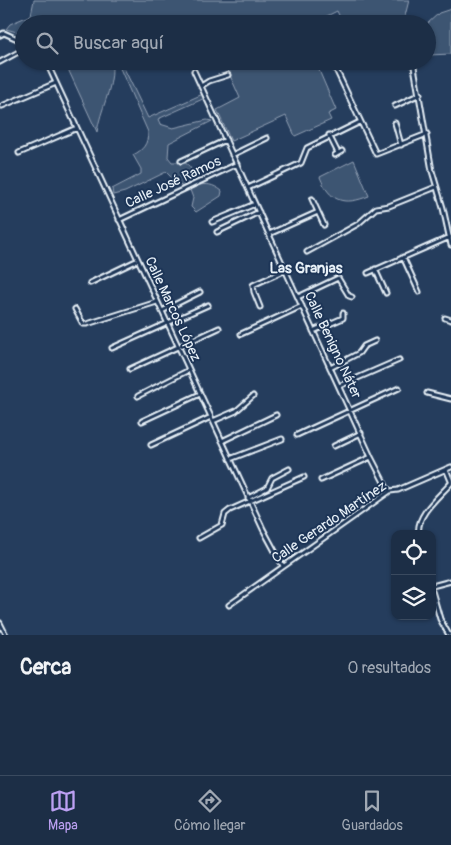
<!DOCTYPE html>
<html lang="es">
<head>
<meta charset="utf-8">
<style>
  :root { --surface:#1c2e46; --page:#25364d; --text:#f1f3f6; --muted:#a0a8b3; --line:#3a4a5f; --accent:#bca0f2 }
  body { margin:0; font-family:Pangolin,sans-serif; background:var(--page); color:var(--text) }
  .controls { position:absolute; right:15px; bottom:15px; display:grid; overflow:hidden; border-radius:10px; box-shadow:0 1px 4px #0004 }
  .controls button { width:45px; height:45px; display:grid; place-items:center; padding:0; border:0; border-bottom:1px solid var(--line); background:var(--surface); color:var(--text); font:25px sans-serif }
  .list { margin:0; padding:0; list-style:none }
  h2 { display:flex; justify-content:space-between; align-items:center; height:65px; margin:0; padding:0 20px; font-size:21px }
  h2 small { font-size:16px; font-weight:400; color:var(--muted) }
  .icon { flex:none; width:28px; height:28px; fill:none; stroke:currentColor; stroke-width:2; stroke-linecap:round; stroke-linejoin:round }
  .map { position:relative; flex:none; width:451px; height:635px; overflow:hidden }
  .search { position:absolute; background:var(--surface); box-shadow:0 1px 4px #0004; left:15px; right:15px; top:15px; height:55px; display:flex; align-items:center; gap:12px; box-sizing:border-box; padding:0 18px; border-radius:28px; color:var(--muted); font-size:19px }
  .sheet { height:140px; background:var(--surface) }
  nav { display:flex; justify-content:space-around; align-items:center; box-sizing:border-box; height:70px; border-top:1px solid var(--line); background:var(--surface); font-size:14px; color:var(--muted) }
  nav a { display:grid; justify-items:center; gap:2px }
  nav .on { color:var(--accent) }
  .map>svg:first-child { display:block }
</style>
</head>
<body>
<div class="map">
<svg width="451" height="635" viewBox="0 0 451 635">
  <rect width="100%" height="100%" fill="#253d5d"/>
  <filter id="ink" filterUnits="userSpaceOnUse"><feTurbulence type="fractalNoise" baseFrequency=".02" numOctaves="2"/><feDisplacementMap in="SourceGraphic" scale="10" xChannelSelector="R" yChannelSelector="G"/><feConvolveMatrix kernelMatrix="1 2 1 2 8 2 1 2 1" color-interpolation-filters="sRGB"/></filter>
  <g filter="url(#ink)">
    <path fill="#3e5472" stroke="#93a2b5" d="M34,0H409L404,20H395L388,24H343L337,11L311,24H24V34L6,29L10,24L31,15Z
      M451,9V54L429,55L427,24L439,13Z
      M80,61H118L122,64L148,118L203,94L205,98L158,119L160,124L173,128L207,120L212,121L169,143L168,157L172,162C180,162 187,161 191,169L186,175L189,183L196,186C206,183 213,184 222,191L221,196L196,212L191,207L193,198L190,190L179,185L166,172L125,192L113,195L112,189L141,174V169L133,155C143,150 148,144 148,132L119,66L112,67C113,89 100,110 97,132L68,69L81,63Z
      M238,61H315L336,110L328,114L331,120L295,136L286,116L231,141L217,110L240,98L228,71L235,68Z
      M354,160L369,196C344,206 330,202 320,177Z"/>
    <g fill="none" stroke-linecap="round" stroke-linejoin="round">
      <g stroke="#e8f1f8" stroke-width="7">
        <path id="minor" d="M0,35L4,33L24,42
          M46,61L263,529L283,566
          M332,61L376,154L427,134
          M413,61L432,171L443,208L451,245
          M0,62L24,49
          M194,71L371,457L387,488L390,491
          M201,86L209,81L228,75
          M2,106L56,83
          M395,106L420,94
          M395,123L401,145
          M329,135L338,153
          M19,153L77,128
          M232,155L267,138
          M335,155L342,151
          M181,161L226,140
          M248,188L301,163L307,148L360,122
          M312,199L324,225
          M119,220L237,164
          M212,222L255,204
          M217,232L259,212
          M269,234L318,212
          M307,252L358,224L376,208L389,206L436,187
          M403,257L419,292
          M375,269L386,293
          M368,273L450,237
          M90,283L138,260
          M298,297L338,278L349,296L352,297
          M260,307L254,292L253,285L286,270
          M75,309L83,324H87L157,302
          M162,311L200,292
          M445,318L451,320
          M313,331L343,318V313
          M241,334L302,306
          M112,348L208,305
          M330,368L359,353L364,346L375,341
          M130,369L219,328
          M339,386L399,360
          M427,393L451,399
          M138,396L189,370
          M142,421L200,394
          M213,421L236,411L253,396
          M297,435L399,388
          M222,441L276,415
          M151,445L211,417
          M334,446L361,433
          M230,459L282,439
          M446,469L451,481
          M321,480L371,457
          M248,498L267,488L272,478L289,469
          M419,534C415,515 440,496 451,483
          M199,538L222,525L225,514L230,510L304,477
          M432,586L451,581
          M432,591L440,619L449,635
          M229,605L390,491L398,490L451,467
          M0,623L6,635
          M0,633L1,635"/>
      </g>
      <use href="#minor" stroke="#1d3557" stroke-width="3"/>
    </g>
  </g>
  <g text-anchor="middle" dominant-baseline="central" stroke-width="4" stroke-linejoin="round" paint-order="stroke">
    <g font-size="14" fill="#e8f1f8" stroke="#1d3557">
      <text transform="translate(173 182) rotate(-25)">Calle José Ramos</text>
      <text transform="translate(173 309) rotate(65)">Calle Marcos López</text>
      <text transform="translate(333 345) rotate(65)">Calle Benigno Náter</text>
      <text transform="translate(329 522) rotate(-34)">Calle Gerardo Martínez</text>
    </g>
    <g font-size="15" font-weight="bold" fill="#e8f1f8" stroke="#1d3557">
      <text x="306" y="268">Las Granjas</text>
    </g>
  </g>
</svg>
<div class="controls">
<button><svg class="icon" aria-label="locate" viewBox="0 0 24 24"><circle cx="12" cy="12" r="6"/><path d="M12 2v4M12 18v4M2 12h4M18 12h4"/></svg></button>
<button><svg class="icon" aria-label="layers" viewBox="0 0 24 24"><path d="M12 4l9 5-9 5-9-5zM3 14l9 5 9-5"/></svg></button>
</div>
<div class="search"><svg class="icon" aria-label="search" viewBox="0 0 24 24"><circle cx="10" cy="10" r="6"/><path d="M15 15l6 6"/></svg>Buscar aquí</div>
</div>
<section class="sheet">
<h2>Cerca<small>0 resultados</small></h2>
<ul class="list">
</ul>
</section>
<nav>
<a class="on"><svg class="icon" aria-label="map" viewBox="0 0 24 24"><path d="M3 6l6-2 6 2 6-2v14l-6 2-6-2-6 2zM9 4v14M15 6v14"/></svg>Mapa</a>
<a><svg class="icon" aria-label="directions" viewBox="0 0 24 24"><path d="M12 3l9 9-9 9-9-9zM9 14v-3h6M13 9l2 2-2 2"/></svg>Cómo llegar</a>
<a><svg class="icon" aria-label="saved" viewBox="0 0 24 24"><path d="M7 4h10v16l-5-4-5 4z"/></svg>Guardados</a>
</nav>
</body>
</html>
